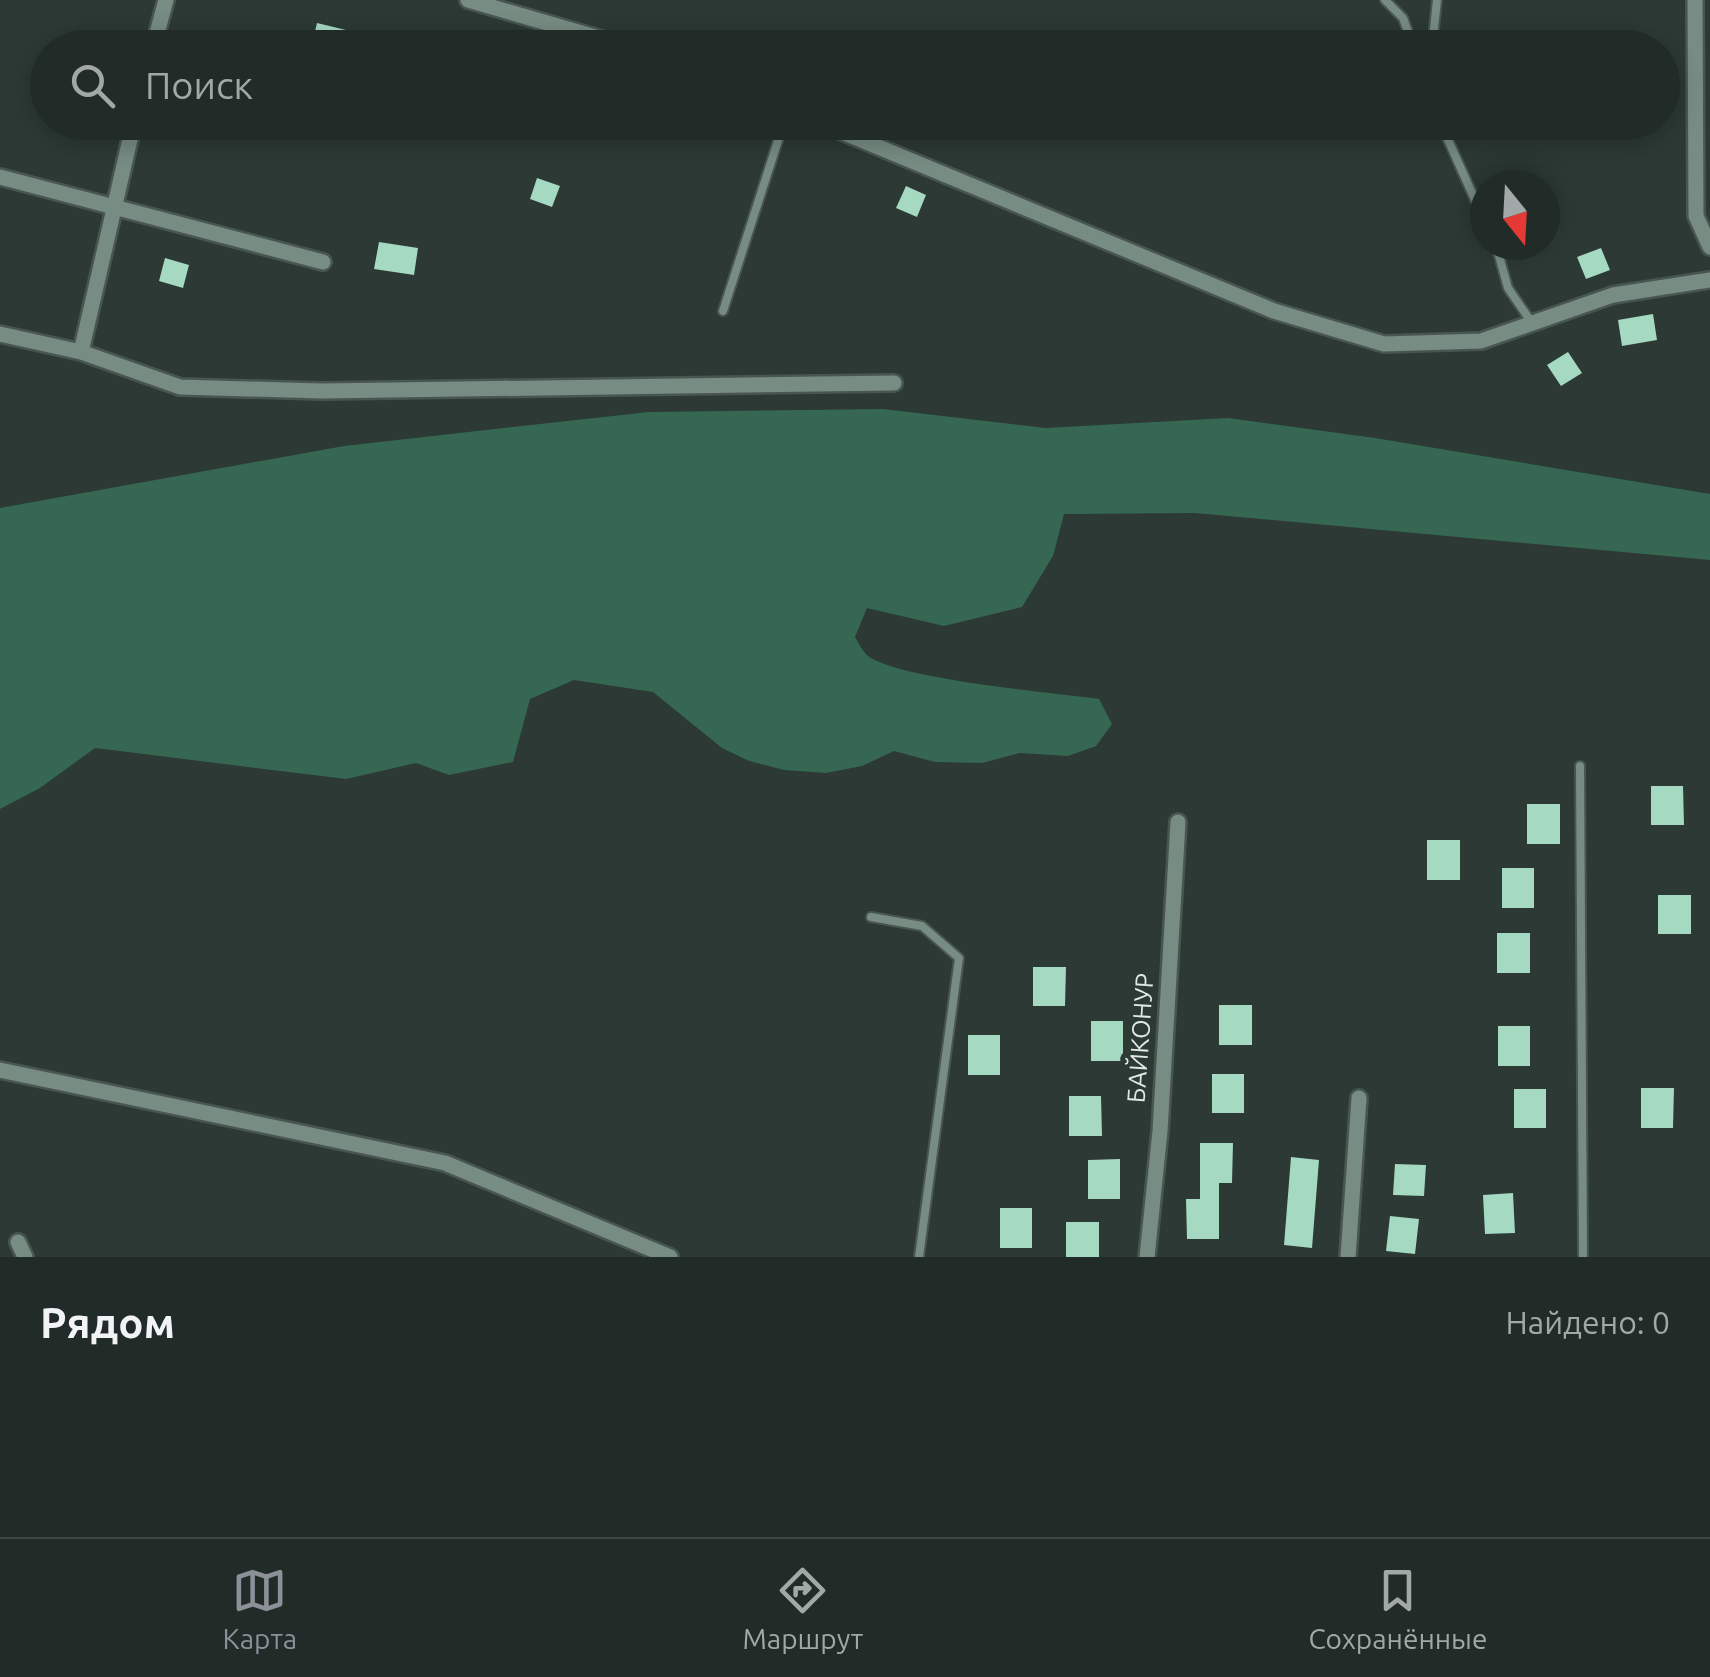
<!DOCTYPE html>
<html lang="ru">
<head>
<meta charset="utf-8">
<style>
  :root { --surface:#212b27; --page:#2d3733; --text:#f1f3f6; --muted:#a2a7a7; --line:#3e4744; --accent:#8c9099 }
  body { margin:0; font-family:Ubuntu,sans-serif; background:var(--page); color:var(--text) }
  .compass { position:absolute; left:1470px; top:170px; width:90px; height:90px; border-radius:50%; background:var(--surface); box-shadow:0 5px 25px #0003; rotate:162deg }
  .list { margin:0; padding:0; list-style:none }
  h2 { display:flex; justify-content:space-between; align-items:center; height:130px; margin:0; padding:0 40px; font-size:42px }
  h2 small { font-size:32px; font-weight:400; color:var(--muted) }
  .icon { flex:none; width:55px; height:55px; fill:none; stroke:currentColor; stroke-width:2; stroke-linecap:round; stroke-linejoin:round }
  .map { position:relative; flex:none; width:1710px; height:1257px; overflow:hidden }
  .search { position:absolute; background:var(--surface); box-shadow:0 5px 25px #0003; left:30px; right:30px; top:30px; height:110px; display:flex; align-items:center; gap:25px; box-sizing:border-box; padding:0 35px; border-radius:55px; color:var(--muted); font-size:38px }
  .sheet { height:280px; background:var(--surface) }
  nav { display:flex; justify-content:space-around; align-items:center; box-sizing:border-box; height:140px; border-top:2px solid var(--line); background:var(--surface); font-size:28px; color:var(--muted) }
  nav a { display:grid; justify-items:center; gap:5px }
  nav .on { color:var(--accent) }
  .map>svg:first-child { display:block }
</style>
</head>
<body>
<div class="map">
<svg width="1710" height="1257" viewBox="0 0 1710 1257">
  <rect width="100%" height="100%" fill="#2c3934"/>
  <path fill="#356753" d="M883,409L1045,428L1228,418L1375,438L1710,494V560L1195,513L1064,514L1053,556L1022,607L944,626L867,608L855,637C858,642 863,652 868,656C898,679 1055,693 1099,699L1112,724L1096,746L1068,756L1020,753L982,763L935,762L894,751L862,766L826,773L784,770L749,761L722,748L653,692L574,680L530,699L513,762L449,775L416,763L346,779L95,748L40,788L0,809V508L344,446L477,431L649,412Z"/>
  <path fill="#a5d9c2" d="M317,23L346,30L342,48H311Z
    M537,178L560,186L552,207L530,199Z
    M906,186L926,195L917,217L896,208Z
    M379,242L418,248L414,275L374,269Z
    M1601,248L1610,270L1586,279L1577,257Z
    M165,258L189,265L183,288L159,281Z
    M1653,314L1657,340L1622,346L1618,320Z
    M1568,352L1582,373L1561,386L1547,365Z
    M1651,786H1683L1684,825H1651Z
    M1527,804H1560V844H1527Z
    M1427,840H1460V880H1427Z
    M1502,868H1534V908H1502Z
    M1658,895H1691V934H1658Z
    M1497,933H1530V973H1497Z
    M1033,967H1066L1065,1006H1033Z
    M1219,1005H1252V1045H1219Z
    M1091,1021H1123V1061H1091Z
    M1498,1026H1530V1066H1498Z
    M968,1035H1000V1075H968Z
    M1212,1074H1244V1113H1212Z
    M1641,1088H1674L1673,1128H1641Z
    M1514,1089H1546V1128H1514Z
    M1069,1096H1101L1102,1136H1069Z
    M1200,1143H1233L1232,1183H1219V1239H1187L1186,1199H1200Z
    M1291,1157L1319,1160L1312,1248L1284,1245Z
    M1120,1159V1199H1088V1160Z
    M1395,1164L1426,1165L1424,1196L1393,1195Z
    M1513,1193L1515,1233L1485,1234L1483,1195Z
    M1000,1208H1032V1248H1000Z
    M1390,1216L1419,1219L1415,1254L1386,1251Z
    M1066,1222H1099V1257H1066Z"/>
  <g fill="none" stroke-linecap="round" stroke-linejoin="round">
    <g stroke="#495550" stroke-width="12">
      <path id="lane" d="M1385,0L1403,18L1414,48
        M1432,48L1437,0
        M1440,122L1485,222
        M1496,245L1508,288L1532,323
        M723,311L784,122
        M1580,766L1583,1257
        M871,917L922,926L959,958L919,1257"/>
    </g>
    <g stroke="#495550" stroke-width="20">
      <path id="street" d="M468,0L633,48
        M1695,0L1696,216L1710,247
        M153,48L166,0
        M818,122L1274,311L1384,344L1481,341L1613,295L1710,280
        M0,177L323,262
        M0,334L81,352L180,387L322,391L894,383
        M81,352L134,122
        M0,1070L445,1163L670,1257
        M18,1242L25,1257
        M1147,1257L1160,1131L1178,822
        M1348,1257L1359,1098"/>
    </g>
    <use href="#lane" stroke="#778c83" stroke-width="8"/>
    <use href="#street" stroke="#778c83" stroke-width="15"/>
  </g>
  <g text-anchor="middle" dominant-baseline="central" stroke-width="10" stroke-linejoin="round" paint-order="stroke">
    <g font-size="25" fill="#e1e9e5" stroke="#2c3934">
      <text transform="translate(1140 1038) rotate(-86)">БАЙКОНУР</text>
    </g>
  </g>
</svg>
<svg class="compass" viewBox="-18 -18 36 36"><path d="M0-13l5 13h-10z" fill="#e53935"/><path d="M0 13l5-13h-10z" fill="#a2a7a7"/></svg>
<div class="search"><svg class="icon" aria-label="search" viewBox="0 0 24 24"><circle cx="10" cy="10" r="6"/><path d="M15 15l6 6"/></svg>Поиск</div>
</div>
<section class="sheet">
<h2>Рядом<small>Найдено: 0</small></h2>
<ul class="list">
</ul>
</section>
<nav>
<a class="on"><svg class="icon" aria-label="map" viewBox="0 0 24 24"><path d="M3 6l6-2 6 2 6-2v14l-6 2-6-2-6 2zM9 4v14M15 6v14"/></svg>Карта</a>
<a><svg class="icon" aria-label="directions" viewBox="0 0 24 24"><path d="M12 3l9 9-9 9-9-9zM9 14v-3h6M13 9l2 2-2 2"/></svg>Маршрут</a>
<a><svg class="icon" aria-label="saved" viewBox="0 0 24 24"><path d="M7 4h10v16l-5-4-5 4z"/></svg>Сохранённые</a>
</nav>
</body>
</html>
